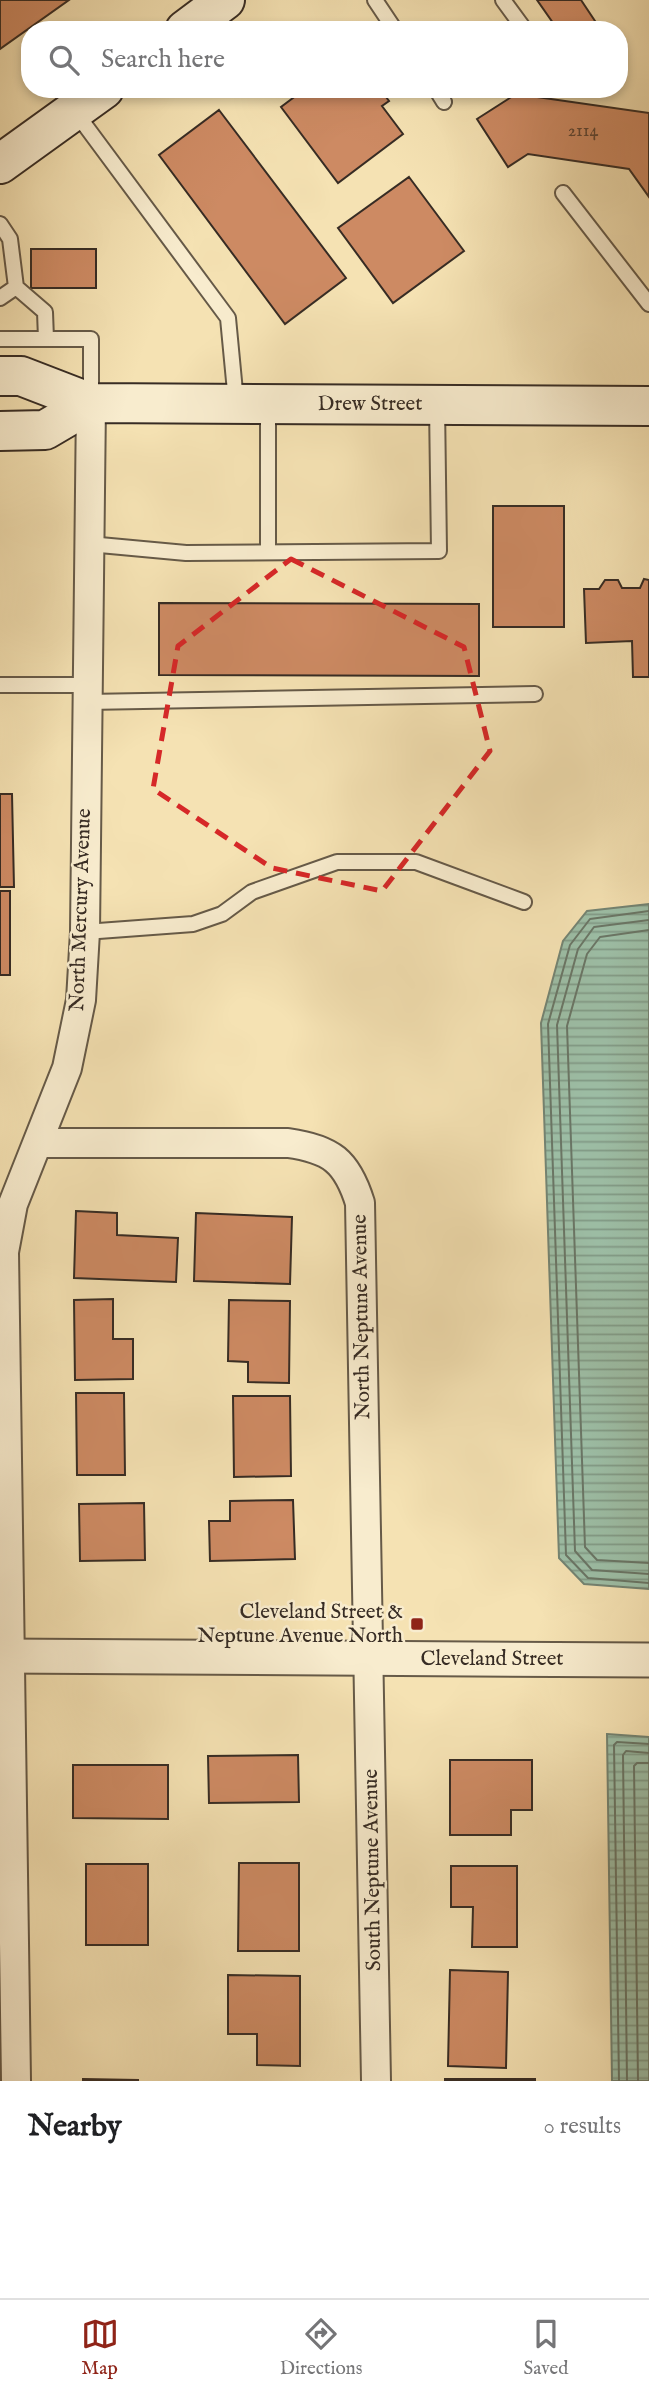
<!DOCTYPE html>
<html lang="en">
<head>
<meta charset="utf-8">
<style>
  :root { --surface:#fff; --page:#f6f6f6; --text:#202124; --muted:#757577; --line:#e0e0e0; --accent:#8f2418 }
  body { margin:0; font-family:"IM FELL English",serif; background:var(--page); color:var(--text) }
  .list { margin:0; padding:0; list-style:none }
  h2 { display:flex; justify-content:space-between; align-items:center; height:91px; margin:0; padding:0 28px; font-size:30px }
  h2 small { font-size:23px; font-weight:400; color:var(--muted) }
  .icon { flex:none; width:38px; height:38px; fill:none; stroke:currentColor; stroke-width:2; stroke-linecap:round; stroke-linejoin:round }
  .map { position:relative; flex:none; width:649px; height:2081px; overflow:hidden }
  .search { position:absolute; background:var(--surface); box-shadow:0 4px 10px #0003; left:21px; right:21px; top:21px; height:77px; display:flex; align-items:center; gap:18px; box-sizing:border-box; padding:0 24px; border-radius:28px; color:var(--muted); font-size:26px }
  .sheet { height:217px; background:var(--surface) }
  nav { display:flex; justify-content:space-around; align-items:center; box-sizing:border-box; height:98px; border-top:2px solid var(--line); background:var(--surface); font-size:19px; color:var(--muted) }
  nav a { display:grid; justify-items:center; gap:4px }
  nav .on { color:var(--accent) }
  .map>svg:first-child { display:block }
</style>
</head>
<body>
<div class="map">
<svg width="649" height="2081" viewBox="0 0 649 2081">
  <defs>
    <pattern id="water-rules" width="6" height="5" patternUnits="userSpaceOnUse" patternTransform="scale(1.75)"><rect width="6" height="5" fill="#9dbfa7"/><path d="M0 2.5h6" fill="none" stroke="#819b88"/></pattern>
  </defs>
  <rect width="100%" height="100%" fill="#f5e2b3"/>
  <filter id="stains"><feTurbulence type="fractalNoise" baseFrequency=".00286" numOctaves="4"/><feColorMatrix values="0 0 0 0 .2 0 0 0 0 .09 0 0 0 0 .02 0 0 0 .5 -.17"/></filter>
  <radialGradient id="worn" r=".72"><stop offset=".6" stop-color="#630" stop-opacity="0"/><stop offset="1" stop-color="#630" stop-opacity=".3"/></radialGradient>
  <path fill="url(#water-rules)" stroke="#748473" stroke-width="2" d="M649,904V1589L584,1584L559,1558L541,1023L563,941L587,911Z
    M607,1734L649,1737V2081H612Z"/>
  <g fill="none" stroke-linecap="round" stroke-linejoin="round">
    <path stroke="#6a7666" stroke-width="2" d="M649,911L590,919L570,945L548,1024L566,1555L588,1578L649,1583
      M649,920L594,927L578,949L557,1025L575,1551L592,1570L649,1574
      M649,930L600,937L587,954L567,1026L585,1547L597,1560L649,1563
      M619,2081L614,1745L617,1742L649,1744
      M627,2081L623,1755L626,1751L649,1753
      M638,2081L634,1766L637,1763H649"/>
  </g>
  <path fill="#cd8a63" stroke="#372c24" stroke-width="2" d="M0,0H69L0,49Z
    M537,0H581L601,30H558Z
    M305,89H380L389,101L382,106L403,134L338,183L281,107Z
    M516,94L649,113V197L629,169L528,154L508,167L477,119Z
    M219,110L346,278L285,324L159,155Z
    M409,177L464,251L393,303L338,228Z
    M31,249H96V288H31Z
    M493,506H564V627H493Z
    M644,579L649,580V677H633L632,641L586,643L584,589H599L605,580H618L622,588H640Z
    M159,603L479,604V676L159,675Z
    M0,794H12L14,887H0Z
    M0,891H10V975H0Z
    M76,1211L117,1213V1235L178,1238L176,1282L74,1278Z
    M196,1213L292,1217L290,1284L194,1281Z
    M113,1299V1339H133V1379L75,1380L74,1300Z
    M229,1300L290,1301L289,1383L248,1382V1362L228,1361Z
    M76,1393H124L125,1475H77Z
    M233,1396H290L291,1476L234,1477Z
    M293,1500L295,1559L210,1561L209,1521H230V1501Z
    M144,1503L145,1560L80,1561L79,1504Z
    M298,1755L299,1802L209,1803L208,1756Z
    M450,1760H532V1810H511V1835H450Z
    M73,1765H168V1819L73,1818Z
    M239,1863H299V1951H238Z
    M86,1864H148V1945H86Z
    M451,1866H517V1947H472L473,1907H451Z
    M450,1970L508,1972L506,2068L448,2066Z
    M228,1975L300,1976V2066L257,2065V2034H228Z
    M83,2079L138,2080V2081H83Z
    M445,2079H535V2081H445Z"/>
  <g fill="none" stroke-linecap="round" stroke-linejoin="round">
    <g stroke="#665a48" stroke-width="18">
      <path id="service" d="M375,0L395,30
        M503,0L525,30
        M436,89L444,102
        M76,113L228,318L236,402
        M563,193L649,304
        M0,224L10,239L16,287L45,312L46,339
        M0,298L16,287
        M0,339H91V401
        M268,405V552
        M89,544L186,553L439,551L437,405
        M0,685H88
        M87,702L535,694
        M85,932L193,924L222,914L252,892L337,862H416L524,902"/>
    </g>
    <g stroke="#665a48" stroke-width="32">
      <path id="minor" d="M38,1143H288C331,1149 347,1161 360,1203L376,2081
        M16,2081L4,1252L13,1204L67,1068L81,1000L85,932L91,403"/>
    </g>
    <g stroke="#665a48" stroke-width="37">
      <path id="tertiary" d="M0,1656L649,1660"/>
    </g>
    <g stroke="#372c24" stroke-width="42">
      <path id="secondary" d="M185,30L225,0
        M0,164L104,89
        M0,376H21L91,403L649,406
        M0,431L45,430L91,403"/>
    </g>
    <use href="#service" stroke="#f8ecce" stroke-width="14"/>
    <use href="#minor" stroke="#f8ecce" stroke-width="28"/>
    <use href="#tertiary" stroke="#f8ecce" stroke-width="33"/>
    <use href="#secondary" stroke="#f8ecce" stroke-width="38"/>
  </g>
  <path fill="none" stroke="#d62828" stroke-width="5" stroke-dasharray="14 9" stroke-linejoin="round" d="M291,559L464,647L490,751L382,891L272,868L153,789L178,646Z"/>
  <rect fill="#8f2418" stroke="#f8ecce" stroke-width="2.5" x="410" y="1617" width="14" height="14" rx="3.5"/>
  <g text-anchor="middle" dominant-baseline="central" stroke-width="5" stroke-linejoin="round" paint-order="stroke">
    <g font-size="18" fill="#5c4434">
      <text x="583" y="131">2114</text>
    </g>
    <g font-size="21" fill="#372c24" stroke="#f8ecce">
      <text x="370" y="404">Drew Street</text>
      <text transform="translate(81 910) rotate(-88)">North Mercury Avenue</text>
      <text transform="translate(362 1317) rotate(-91)">North Neptune Avenue</text>
      <text x="492" y="1659">Cleveland Street</text>
      <text transform="translate(373 1870) rotate(-91)">South Neptune Avenue</text>
    </g>
    <g font-size="21" fill="#372c24" stroke="#f8ecce" text-anchor="end">
      <text x="403" y="1612">Cleveland Street &amp;<tspan x="403" dy="24">Neptune Avenue North</tspan></text>
    </g>
  </g>
  <rect width="100%" height="100%" filter="url(#stains)"/>
  <rect width="100%" height="100%" fill="url(#worn)"/>
</svg>
<div class="search"><svg class="icon" aria-label="search" viewBox="0 0 24 24"><circle cx="10" cy="10" r="6"/><path d="M15 15l6 6"/></svg>Search here</div>
</div>
<section class="sheet">
<h2>Nearby<small>0 results</small></h2>
<ul class="list">
</ul>
</section>
<nav>
<a class="on"><svg class="icon" aria-label="map" viewBox="0 0 24 24"><path d="M3 6l6-2 6 2 6-2v14l-6 2-6-2-6 2zM9 4v14M15 6v14"/></svg>Map</a>
<a><svg class="icon" aria-label="directions" viewBox="0 0 24 24"><path d="M12 3l9 9-9 9-9-9zM9 14v-3h6M13 9l2 2-2 2"/></svg>Directions</a>
<a><svg class="icon" aria-label="saved" viewBox="0 0 24 24"><path d="M7 4h10v16l-5-4-5 4z"/></svg>Saved</a>
</nav>
</body>
</html>
